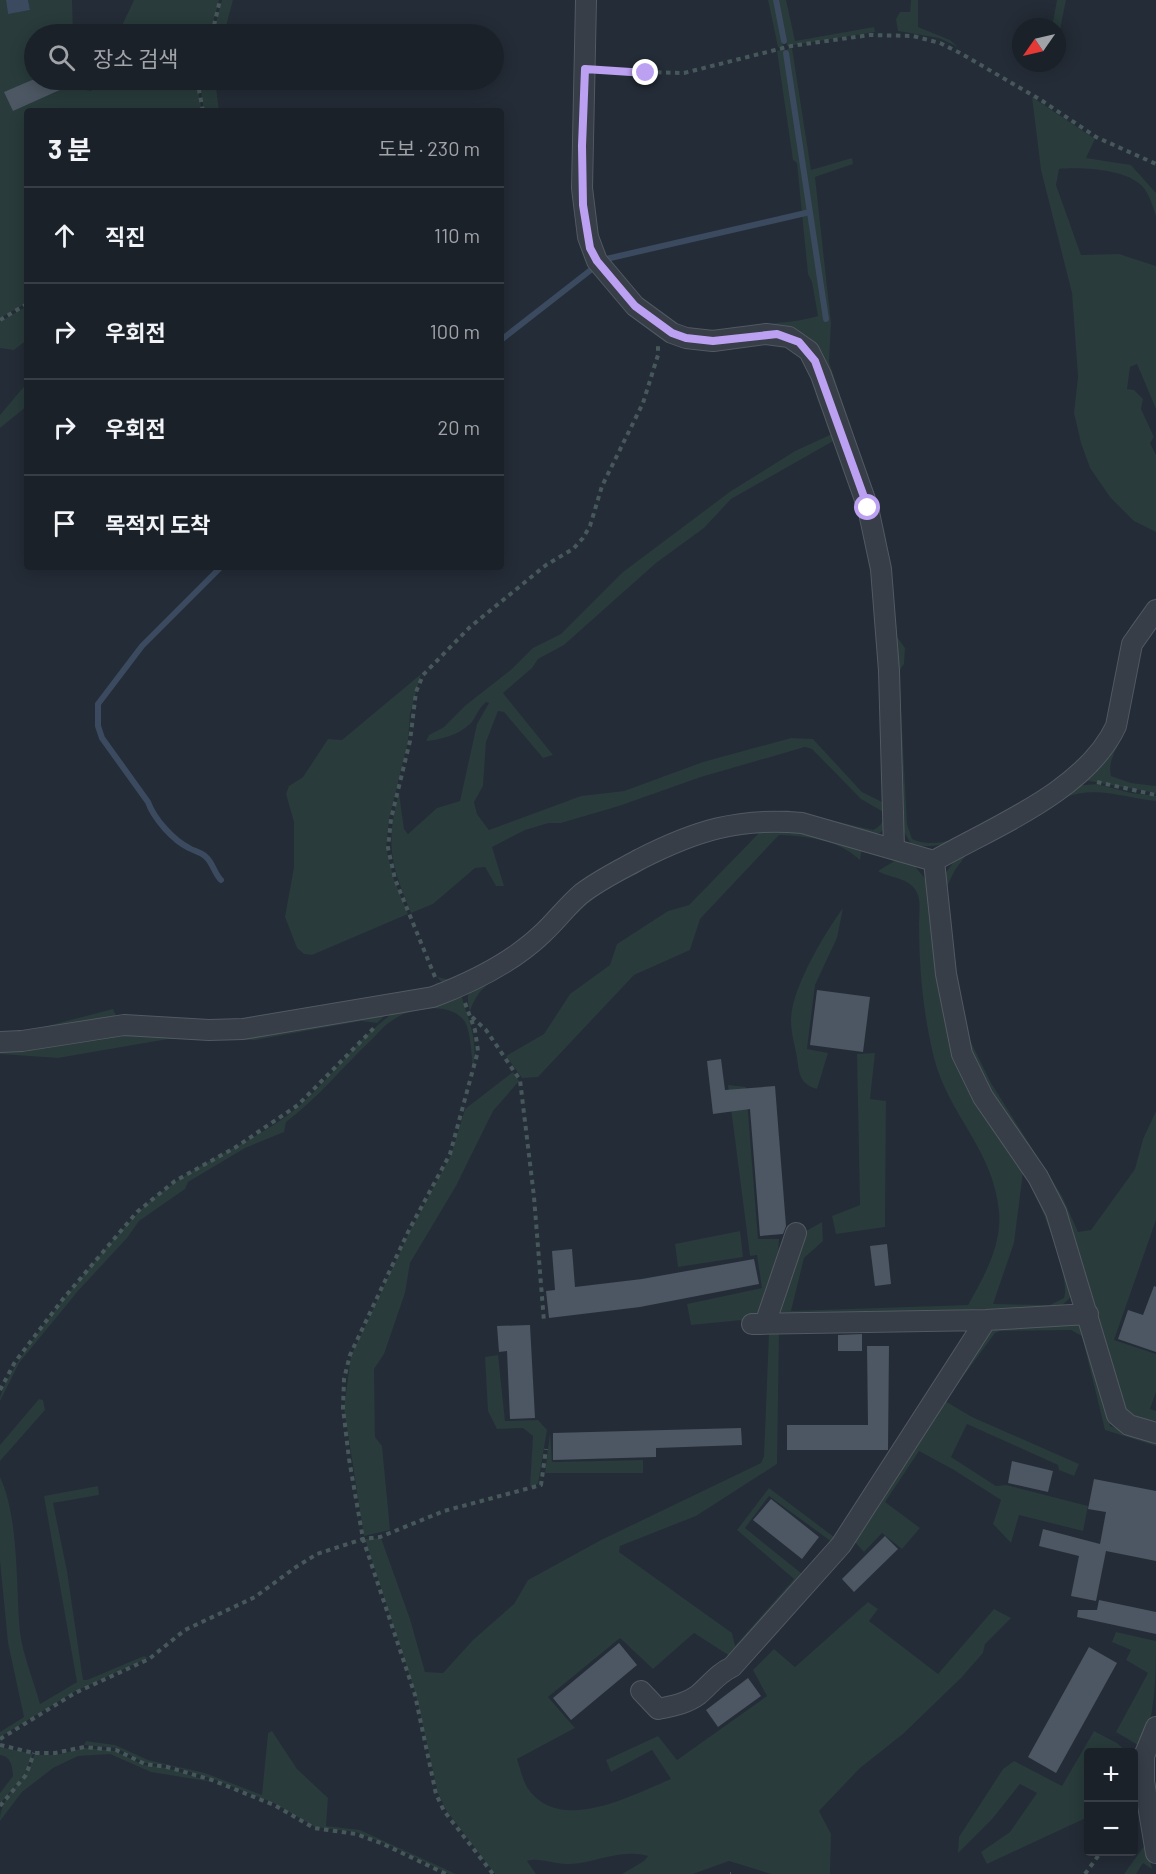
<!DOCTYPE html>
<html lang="ko">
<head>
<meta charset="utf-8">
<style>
  :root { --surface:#1b2129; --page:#242931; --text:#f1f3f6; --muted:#a0a3a8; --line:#393e46 }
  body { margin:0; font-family:Barlow,"Noto Sans KR",sans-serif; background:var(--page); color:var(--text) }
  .controls { position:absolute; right:18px; bottom:18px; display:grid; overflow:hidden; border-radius:6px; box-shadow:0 3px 15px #0003 }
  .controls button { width:54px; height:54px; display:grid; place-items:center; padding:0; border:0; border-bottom:2px solid var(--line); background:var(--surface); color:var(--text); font:30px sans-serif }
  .compass { position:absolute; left:1012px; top:18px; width:54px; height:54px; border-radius:50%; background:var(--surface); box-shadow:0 3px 15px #0003; rotate:236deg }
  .stop { position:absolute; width:18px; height:18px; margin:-14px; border:4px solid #bca0f2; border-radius:50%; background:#fff }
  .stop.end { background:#bca0f2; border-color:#fff; box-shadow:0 2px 6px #0008 }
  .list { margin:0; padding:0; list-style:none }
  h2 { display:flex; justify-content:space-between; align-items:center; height:78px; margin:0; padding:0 24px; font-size:26px }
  h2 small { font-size:20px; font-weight:400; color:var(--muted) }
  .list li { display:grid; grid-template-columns:39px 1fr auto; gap:18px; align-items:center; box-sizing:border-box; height:96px; padding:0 24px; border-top:2px solid var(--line) }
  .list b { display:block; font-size:22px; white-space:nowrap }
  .list em { font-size:20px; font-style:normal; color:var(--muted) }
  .icon { flex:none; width:33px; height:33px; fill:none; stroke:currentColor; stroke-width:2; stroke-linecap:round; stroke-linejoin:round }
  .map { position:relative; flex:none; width:1156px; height:1874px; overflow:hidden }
  .search { position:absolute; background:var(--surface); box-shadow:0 3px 15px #0003; left:24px; top:24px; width:480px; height:66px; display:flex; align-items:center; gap:15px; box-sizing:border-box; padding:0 21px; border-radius:33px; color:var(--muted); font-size:22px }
  .panel { position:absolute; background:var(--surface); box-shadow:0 3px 15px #0003; left:24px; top:108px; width:480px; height:462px; border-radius:6px }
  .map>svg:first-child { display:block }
</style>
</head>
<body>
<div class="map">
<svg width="1156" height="1874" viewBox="0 0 1156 1874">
  <rect width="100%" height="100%" fill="#242c37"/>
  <path fill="#293b3b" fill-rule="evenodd" d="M0,0H6L8,13L30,10L28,0H72L73,34H34V80H74V88L91,91L97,80H196L202,111H27V303L0,318Z
    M134,0H219L210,34H118Z
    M222,0H233L224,34H213Z
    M768,0H774L783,46L778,47Z
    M777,0H786L795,41L874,27L875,32L787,46Z
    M911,0H918V27L950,40L958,47L939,38L898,31L896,19L900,12H910Z
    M1057,0H1066L1057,44V27H1052Z
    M792,48L811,170L852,158L853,164L815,177L831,323L829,362L879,512L886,550L895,634L905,648L904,664L899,671L907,824L912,839C960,863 1082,773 1104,730C1120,701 1112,667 1125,637C1132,621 1143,610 1156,598V604C1115,640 1131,686 1108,729C1085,774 962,861 911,844L900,825L894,680L887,590L880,551L869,503L820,355C792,314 761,333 720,336C691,337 664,326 641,306C623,291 606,272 596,249C576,205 587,121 589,71L592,72L590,204C593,222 597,240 605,257C622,293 668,330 709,332C729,333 749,327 768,324C785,322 801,321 818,316L812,282L808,274L797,163L793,160L777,51L784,49L826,319L787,49Z
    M199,80H215L219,111H204Z
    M1032,97L1095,139L1086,158L1131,165L1156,193V216C1153,207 1149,193 1142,186C1125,169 1081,167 1059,169L1056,185L1081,255L1119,254L1156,266V409L1137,364L1130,367L1127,389L1134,390L1143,399L1141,409L1154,437L1150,443L1156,455V532L1134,521L1110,497L1090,468L1081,443L1074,413L1078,377L1072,293L1041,170Z
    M27,306V340L14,350L0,348V322Z
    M659,331L679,339L711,345L757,339L789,341L797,346L814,367L865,518L876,562L883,643L890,822L880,833L871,834L823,822L779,815L712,824L671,838L593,881L572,897L519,947L446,987L437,977L451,980L521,943L580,884L617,860L684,829L736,815L787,810L873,830C881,826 884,821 885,813L861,799L812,749L805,747L701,777L619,806L561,823H549L525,830L492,847L504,886H496L485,867L475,868L433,904L411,913C391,864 385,845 399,793L404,829L408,834L437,808L460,801L477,724L489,703L486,702C477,710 476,718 470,724C459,735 440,740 426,741L429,735L444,727L466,705L512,669L533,648L561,634L623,572L731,491L795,451L832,434C828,421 820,409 816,395C813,385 813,374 807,364C787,330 749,348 718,350C698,352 677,345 659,336ZM835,440L870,549L882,690L886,804L862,792L813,739L791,738L703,762L624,791L581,796L489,830L477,814L474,802L483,786L486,742L498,711L504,712L543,758L553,755L503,693L532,668L538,659L564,645L656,563L704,528L731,499Z
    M27,383V406L0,428V415Z
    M1139,648C1134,676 1130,705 1123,732C1119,747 1107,760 1111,776L1131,783L1156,786V793L1078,779L1098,760Z
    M421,674L410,714L408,741L389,819L386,848L394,880L408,914L312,955L304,954L297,948L285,917L294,867V822L286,794L289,786L303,777L328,739L342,740Z
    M1097,784L1131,793L1156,796V801C1123,798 1096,785 1064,798L967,854L955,870L946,888L964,1028L991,1083L1062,1196L1078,1232L1091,1230L1135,1169L1143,1139L1156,1111V1220L1114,1340L1156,1354V1392L1150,1409L1156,1411V1424L1144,1421L1126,1410L1117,1390L1084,1278L984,1087L958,1022L944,875L961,852L1073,786Z
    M736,828C779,828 818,831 860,842L862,847L860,860C839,840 806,836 779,835L700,919L690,950L634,975L538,1077L522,1078L506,1056L544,1034L570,994L610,965L617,944L668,911L689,905L760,832C715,831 679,852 640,872C625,880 610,887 596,897C573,914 554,937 531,955C507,974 479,980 470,1012C467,999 466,993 475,983L512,962L545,936L579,902L622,873L684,841Z
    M896,860L913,864L928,882L945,1006L1044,1201L1071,1294L1069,1299L1060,1307L780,1315L799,1235L822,1222L823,1241L804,1258L791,1311L968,1305C984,1276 1002,1246 999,1211C993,1149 949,1116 934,1058C923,1013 919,969 919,923C919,911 922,898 914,888C905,877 889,878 878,871ZM1023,1172C1037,1193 1071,1275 1064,1298L1050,1305L993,1304L1014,1243Z
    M843,908L837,938L815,985L807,1049L828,1053L817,1089C800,1084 799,1074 797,1058C795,1046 791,1033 791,1021C790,991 825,932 843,908Z
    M437,982L441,988L284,1019L20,1033L113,1009L117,1018L179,1021L246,1020L434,988Z
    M460,991C467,1018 479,1039 473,1067C471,1054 471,1034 465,1022C452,1001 410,1007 393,1020C384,1025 377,1035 369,1042C341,1069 317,1099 286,1122L284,1132L245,1148L188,1182L185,1189L139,1221L127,1238L78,1291L19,1363L0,1401C0,1370 112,1239 139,1212C149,1201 162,1192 174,1183C213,1155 260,1139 298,1107C333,1077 359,1035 399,1009C414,998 441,996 460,991Z
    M393,1008L377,1023L361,1021L255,1040L168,1039L58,1058L0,1054V1046Z
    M875,1053L870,1099L886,1101L885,1227L836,1234L832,1216L860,1205L857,1054Z
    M513,1072L519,1081L493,1111L456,1186L410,1263L405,1293L384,1354L374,1369L375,1437L382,1446L390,1530L364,1536L344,1408L351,1356L410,1231L451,1155L465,1109Z
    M728,1085L746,1087L758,1239H779L777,1277L763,1318L691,1325L687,1304L762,1288L757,1255L750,1256Z
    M740,1231L743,1257L678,1267L675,1244Z
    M1077,1321L1091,1333L1110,1426L1156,1441V1446L1105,1430L1082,1336L1071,1330L1000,1331L995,1333L945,1401L972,1417L1079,1464L1074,1476L1059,1470L1058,1465L967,1424L951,1457L996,1486L1006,1485L1088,1506L1083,1531L1019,1515L1011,1543L993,1524L1001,1500L954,1470L919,1451L885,1502L920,1528L902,1549L882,1533L864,1552L851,1538L986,1330Z
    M769,1332H779L777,1464L696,1516L620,1546L619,1552L732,1633L735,1646L794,1579L737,1530L769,1488L834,1537L832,1542L769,1496L745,1528L806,1577L733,1658L694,1633L653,1669L620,1638L548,1697L575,1728L517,1759C520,1768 523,1782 529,1790C562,1834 632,1795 671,1779L652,1750L611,1772L606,1760L658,1736L677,1760L767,1696L753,1670L774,1649L795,1667L868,1602L878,1609L869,1621L938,1674L994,1609L1011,1618L985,1644L983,1653L961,1678L903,1734L860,1768L819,1811L831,1834L830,1874H771L729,1861L693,1874H622L644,1861L648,1856C621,1848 596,1863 569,1864C555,1865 539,1857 527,1861L536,1874H495L446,1810L438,1793L416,1695L365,1539L381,1538L410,1619L425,1672L443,1673L473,1640L514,1604L528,1580L601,1540L761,1463L764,1456Z
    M498,1355L505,1421L538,1420L547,1430L538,1484L530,1486L533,1436L523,1428L497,1429L488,1411L485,1357Z
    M39,1399L43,1400L45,1410L0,1461V1445Z
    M550,1433L552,1462L643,1460V1473H545Z
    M0,1477C19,1516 16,1588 20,1632C23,1656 34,1681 40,1704L77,1682L44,1496L98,1486L99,1495L53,1503L67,1571L83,1680H87L144,1656L148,1658L74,1692L0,1737V1732L24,1717L8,1643L0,1561Z
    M1116,1632L1156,1641C1156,1669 1156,1730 1138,1745L1116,1732L1148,1673L1126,1660L1131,1650L1112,1642Z
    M272,1731L297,1769L328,1798L326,1826L360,1830L456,1874H449L396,1848L356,1832L315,1827L274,1803L213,1779L168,1765L145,1763L116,1748L84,1745L86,1741L115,1745L148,1760L205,1773L262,1795L268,1733Z
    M1094,1731L1117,1743L1127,1752H1088V1817L987,1864L981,1852L1010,1832L1037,1793L1020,1784L993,1818L958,1853L959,1837L1003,1769L1014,1761L1062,1786Z
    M0,1747L33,1754L25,1774L0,1804V1793L13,1776C12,1765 11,1757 0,1755Z
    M85,1748L115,1751L144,1765L167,1768L212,1782L151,1772L110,1754L78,1756L53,1768L22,1792L0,1821C0,1793 28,1781 34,1755H56Z
    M1147,1842L1152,1869L1143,1863L1136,1874H1124Z"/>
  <path fill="#3b4a5f" d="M6,0H28L30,10L8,14Z"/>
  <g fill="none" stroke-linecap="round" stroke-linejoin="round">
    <path stroke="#3b4a5f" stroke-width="6" d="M776,0L784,41
      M786,53L826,319
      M606,259L810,212
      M501,340L592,269
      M221,567L142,646L98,704V726L102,738L148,802C154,819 173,840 189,848C194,851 201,852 206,857C213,863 214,873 221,880"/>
  </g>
  <path fill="#4c5763" d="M32,80H82L13,111L4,92Z
    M817,990L870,997L863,1052L810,1045Z
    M721,1059L725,1090L775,1086L786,1226L783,1234L760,1236L750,1109L713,1114L707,1061Z
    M887,1244L891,1284L875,1286L870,1246Z
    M572,1249L575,1287L642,1279L754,1259L759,1284L640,1307L549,1318L546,1291L555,1290L552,1251Z
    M1154,1286L1156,1287V1352L1118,1339L1128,1310L1143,1315Z
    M530,1325L535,1418L510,1419L507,1351L499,1352L497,1326Z
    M862,1334V1351H838V1335Z
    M867,1346H889L888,1450H787V1425H868Z
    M741,1428L742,1445L656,1448V1457L553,1460V1433Z
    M1012,1461L1053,1471L1048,1492L1008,1483Z
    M1094,1479L1156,1491V1561L1106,1551L1096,1601L1071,1596L1079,1556L1039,1546L1043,1529L1100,1544L1106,1512L1088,1509Z
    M771,1499L819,1537L802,1559L753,1520Z
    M885,1536L898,1549L854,1592L842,1579Z
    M1099,1600L1156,1612V1634L1077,1617L1078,1610H1097Z
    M619,1643L637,1665L571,1720L553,1698Z
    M1089,1647L1117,1663L1056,1773L1028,1757Z
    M748,1678L761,1696L718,1727L706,1710Z"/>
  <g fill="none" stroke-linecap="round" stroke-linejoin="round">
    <g stroke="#525963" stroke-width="22">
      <path id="minor" d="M586,0L582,188L588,237L597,261L635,306L672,333L686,338L713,341L766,334L789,337L809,351L821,375L868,508L881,569L889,671L894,848
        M934,861L946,974L962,1054L983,1097L1038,1177L1056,1212L1117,1415L1129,1425L1156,1433
        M0,1042L22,1041L124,1025L209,1030L243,1029L433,997C470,983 514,961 543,933C556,921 567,906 581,894C599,880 620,870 640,859C695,831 739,817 802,823L934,861C993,827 1086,791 1116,726L1132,644L1156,610
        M752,1324L986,1320L1088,1314
        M765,1324L796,1233
        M641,1691L658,1709C672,1706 686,1704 698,1695C709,1686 718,1673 732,1667L841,1545L986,1320
        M1156,1727L1144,1756V1781L1156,1853"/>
    </g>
    <path stroke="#47585a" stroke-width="4" stroke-dasharray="4.5 4.5" stroke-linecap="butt" d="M212,34L220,0
      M603,71L684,73L791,46L870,35L913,36L940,43L960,53L1041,100L1096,137L1156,164
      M197,80L203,111
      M0,320L27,304
      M1097,782L1156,795
      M435,977L395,879L388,848L391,819L410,741L416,692L423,675L470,627L546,565L573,549L583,538L590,526L602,486L643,403L658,355V344
      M465,1003L475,1030L478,1051L450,1154L409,1230L350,1355L344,1379L343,1408L349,1459L363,1539L415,1695L436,1794L444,1811L493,1874
      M472,1017L486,1030L520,1080L534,1197L544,1322
      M0,1390L15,1362L63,1299L137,1212L175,1181L236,1147L298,1105L375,1027
      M0,1739L75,1693L149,1659L185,1630L255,1597L296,1567L317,1554L363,1539L380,1537L444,1511L541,1485L546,1449
      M0,1745L34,1753H55L84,1747L116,1750L145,1764L167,1767L212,1780L274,1805L314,1828L356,1834L381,1843L446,1874
      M0,1806L26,1775L34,1753
      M730,1874H731
      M1085,1874L1101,1852"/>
    <use href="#minor" stroke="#373e48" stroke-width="20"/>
  </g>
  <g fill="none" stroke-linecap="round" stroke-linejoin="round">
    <path stroke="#bca0f2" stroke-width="8" d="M646,73L585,69L582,146L583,205L590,248L597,261L635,306L672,333L686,338L713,341L777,334L799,342L815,361L868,508"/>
  </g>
</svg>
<div class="controls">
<button>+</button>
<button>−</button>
</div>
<svg class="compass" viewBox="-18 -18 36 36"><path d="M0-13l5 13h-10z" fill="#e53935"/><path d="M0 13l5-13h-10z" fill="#a0a3a8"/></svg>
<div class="stop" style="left:868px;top:508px"></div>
<div class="stop end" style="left:646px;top:73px"></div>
<div class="search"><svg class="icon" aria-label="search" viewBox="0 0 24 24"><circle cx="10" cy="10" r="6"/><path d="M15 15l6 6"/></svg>장소 검색</div>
<section class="panel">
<h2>3 분<small>도보 · 230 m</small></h2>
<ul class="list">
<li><svg class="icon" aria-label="ahead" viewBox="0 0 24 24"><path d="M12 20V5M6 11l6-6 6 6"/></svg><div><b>직진</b></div><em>110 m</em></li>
<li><svg class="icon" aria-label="right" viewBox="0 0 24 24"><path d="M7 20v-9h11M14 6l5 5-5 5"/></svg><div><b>우회전</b></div><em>100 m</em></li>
<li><svg class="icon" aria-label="right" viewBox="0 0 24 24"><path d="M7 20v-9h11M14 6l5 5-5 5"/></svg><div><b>우회전</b></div><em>20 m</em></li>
<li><svg class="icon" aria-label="arrive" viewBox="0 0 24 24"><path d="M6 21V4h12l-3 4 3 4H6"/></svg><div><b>목적지 도착</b></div></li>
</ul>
</section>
</div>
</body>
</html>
